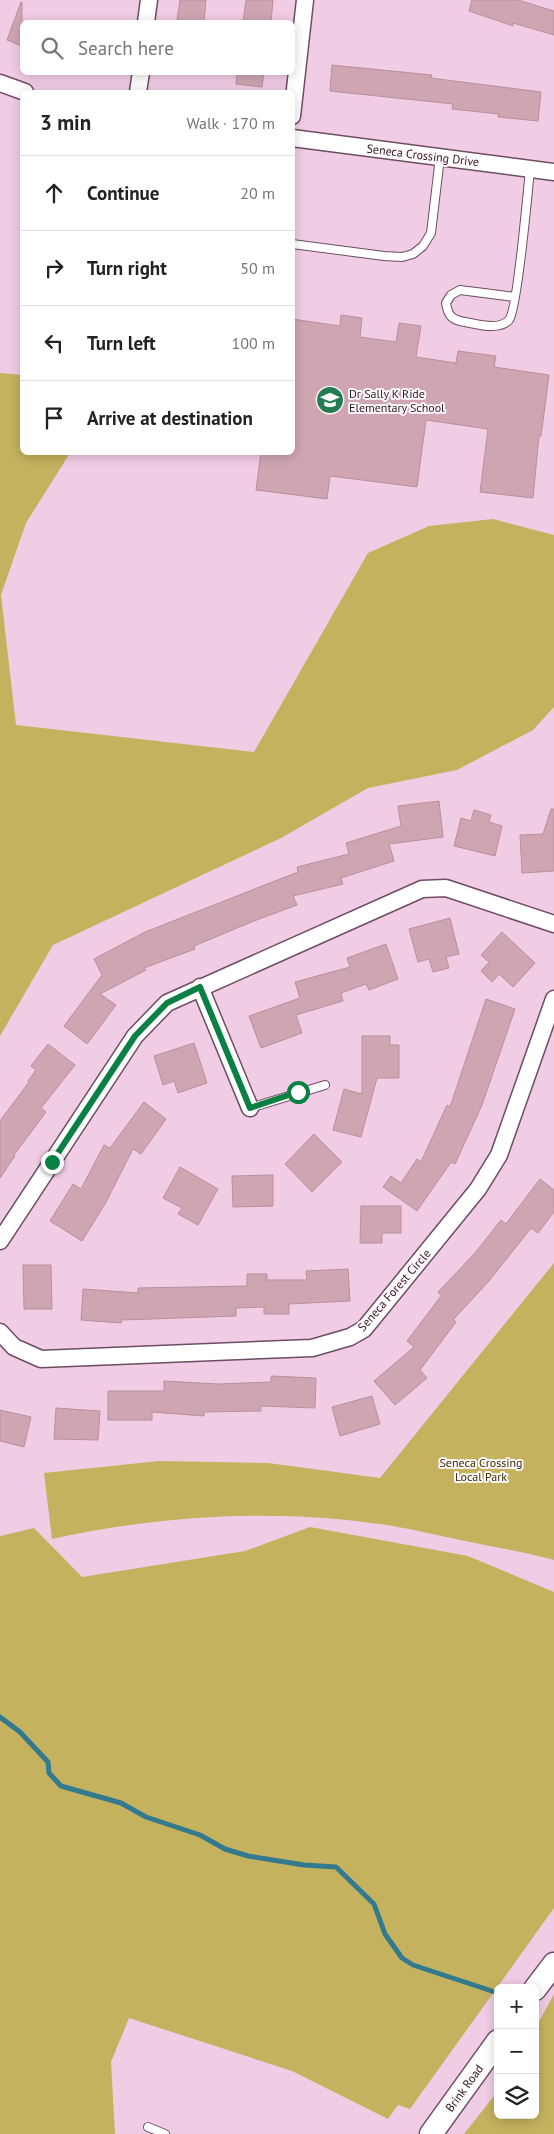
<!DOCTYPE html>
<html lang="en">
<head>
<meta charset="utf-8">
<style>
  :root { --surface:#fff; --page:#f2f2f2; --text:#222; --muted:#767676; --line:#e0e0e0 }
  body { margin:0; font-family:"PT Sans",sans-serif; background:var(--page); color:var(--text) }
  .controls { position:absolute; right:15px; bottom:15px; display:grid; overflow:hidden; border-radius:8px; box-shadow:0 2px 12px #0003 }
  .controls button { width:45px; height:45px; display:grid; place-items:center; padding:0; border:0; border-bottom:1px solid var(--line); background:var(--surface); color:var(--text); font:25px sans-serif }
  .stop { position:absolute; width:15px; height:15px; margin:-11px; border:4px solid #0b8043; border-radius:50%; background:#fff }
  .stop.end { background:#0b8043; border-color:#fff; box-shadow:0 1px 5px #0008 }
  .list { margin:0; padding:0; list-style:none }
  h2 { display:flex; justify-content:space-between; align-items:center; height:65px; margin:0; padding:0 20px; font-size:21px }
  h2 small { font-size:16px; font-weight:400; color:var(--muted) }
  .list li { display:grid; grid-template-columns:32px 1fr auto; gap:15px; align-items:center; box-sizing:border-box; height:75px; padding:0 20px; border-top:1px solid var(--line) }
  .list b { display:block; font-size:19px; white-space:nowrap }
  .list em { font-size:16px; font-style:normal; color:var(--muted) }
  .icon { flex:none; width:28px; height:28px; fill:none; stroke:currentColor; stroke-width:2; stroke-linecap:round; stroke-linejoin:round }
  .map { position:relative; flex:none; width:554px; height:2134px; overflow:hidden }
  .search { position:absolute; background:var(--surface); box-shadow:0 2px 12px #0003; left:20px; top:20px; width:275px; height:55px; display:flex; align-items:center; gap:12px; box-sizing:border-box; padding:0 18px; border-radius:8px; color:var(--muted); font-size:19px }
  .panel { position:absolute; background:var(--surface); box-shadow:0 2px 12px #0003; left:20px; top:90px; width:275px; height:365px; border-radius:8px }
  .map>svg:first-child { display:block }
</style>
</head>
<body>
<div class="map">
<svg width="554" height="2134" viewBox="0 0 554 2134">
  <rect width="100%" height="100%" fill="#f1cce5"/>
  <path fill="#c4b25f" d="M0,373L22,375V452L70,453L26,523L1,595L16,725L254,752L368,553L429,526L493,519L554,535V707L533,730L457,770L368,788L281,838L53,945L0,1036Z
    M554,1263V1560C529,1553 505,1549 480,1544C449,1538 418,1530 387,1525C275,1508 162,1515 52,1539L44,1473L159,1461L268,1463L380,1478Z
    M310,1527L468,1556L554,1592V1908L410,2109L398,2105L388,2119L292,2071L129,2018L111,2062L115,2134H0V1536L34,1528L82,1577L245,1551Z
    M554,1994V2134H464L498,2091V2115H535V2029Z"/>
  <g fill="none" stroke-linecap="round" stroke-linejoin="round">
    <path stroke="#337a8f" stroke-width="5" d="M0,1717L20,1732L48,1762L49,1773L61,1786L121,1803L146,1817L200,1835L225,1849L248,1856L304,1865L336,1867L374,1904L385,1934L402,1958L413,1965L498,1993"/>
  </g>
  <path fill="#d0a5b2" stroke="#b98f9c" d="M180,0H206L204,22L177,20Z
    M246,0H273L271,22H243Z
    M472,0H518L554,11V35L513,23V26L469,11Z
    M21,2H22V46L7,40Z
    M332,65L432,75L431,78L541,92L538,121L498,117L499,114L452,109L453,104L330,91Z
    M237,72H264L262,87L236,84Z
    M341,315L362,318L360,337L396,342L399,323L421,326L416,357L456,363L458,351L496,356L494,367L549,375L541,436H539L533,498L480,492L488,429L426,420L417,487L330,476L327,499L256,490L261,452H292V319L340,326Z
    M439,801L443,837L389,844L394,861L341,878L343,884L293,896L297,905L254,921L194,946L195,949L144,968L146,970L100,994L116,1005L87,1044L64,1026L102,975L94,959L145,932L298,872L297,867L349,854L346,843L401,826L398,806Z
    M551,809H554V871L522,873L520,835L543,834Z
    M474,810L491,815L489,822L502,826L495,856L454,846L461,818L471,821Z
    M450,918L459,954L446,957L449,968L433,972L429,959L418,962L409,929Z
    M502,932L535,963L513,987L499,974L492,982L481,971L489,962L481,955Z
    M386,944L398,979L369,990L366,984L341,993L343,1001L296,1015L302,1033L261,1048L249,1016L300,998L295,982L350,967L347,958Z
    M486,999L515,1009L482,1105L455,1164L451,1162L417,1211L383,1187L391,1176L401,1183L417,1159L421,1162L447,1105L450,1107Z
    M362,1036H390V1045H399V1078H377L361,1137L333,1130L344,1089L362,1094Z
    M194,1043L207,1083L178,1093L174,1081L163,1085L154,1056Z
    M48,1044L75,1065L41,1108L46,1112L14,1155L15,1156L0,1178V1121L29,1082L28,1081L36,1070L31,1066Z
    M144,1102L166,1119L141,1154L133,1149L105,1204L82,1241L50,1221L73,1184L81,1189L104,1145L110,1148Z
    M314,1134L342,1162L312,1192L285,1164Z
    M180,1167L218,1189L198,1225L178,1214L182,1208L163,1198Z
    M273,1175V1206L233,1207L232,1176Z
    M540,1179L554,1190V1212L538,1233L531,1228L489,1281L453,1320L456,1322L420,1370L427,1378L395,1405L374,1381L414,1347L407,1341L441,1296L438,1292L475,1253L501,1220L506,1224Z
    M361,1206H401V1233H382V1243H360Z
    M23,1265H51L52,1309H24Z
    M348,1269L350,1301L289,1304V1314H264V1307L236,1308V1316L122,1320L121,1323L81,1320L83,1289L138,1293V1288L247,1286V1274H267V1280H307L306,1271Z
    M271,1376L316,1378L315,1408L261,1406V1411L204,1412V1416L152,1412V1420H108V1391H164V1381L218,1384L271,1382Z
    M372,1396L380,1424L340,1436L332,1407Z
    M56,1408L100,1411L98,1440L54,1439Z
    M0,1410L31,1417L24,1447L0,1441Z"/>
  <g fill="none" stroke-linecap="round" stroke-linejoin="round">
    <g stroke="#6d4d63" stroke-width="10">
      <path id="service" d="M292,244L384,256L402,257L413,254L423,246L431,233L440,157
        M515,297L460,290L451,295L446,303C448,316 452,320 465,322C477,324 499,331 509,320C517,311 528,190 530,169
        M250,1108L325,1085
        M148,2127L165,2134"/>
    </g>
    <g stroke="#6d4d63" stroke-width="19">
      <path id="minor" d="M146,22L149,0
        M0,83L25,92
        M138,92L141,72
        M292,116L305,0
        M292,138L554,172
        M200,987L250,1108
        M0,1241L135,1036L167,1003L422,889L446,888L554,924
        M0,1332L14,1347L41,1359L312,1348L350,1337L364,1329L478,1189L499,1155L554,999"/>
    </g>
    <g stroke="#6d4d63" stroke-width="25">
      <path id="secondary" d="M535,1989L554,1964
        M431,2134L498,2041"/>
    </g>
    <use href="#service" stroke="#fff" stroke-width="8"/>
    <use href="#minor" stroke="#fff" stroke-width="16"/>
    <use href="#secondary" stroke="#fff" stroke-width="22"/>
  </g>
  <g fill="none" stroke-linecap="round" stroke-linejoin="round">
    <path stroke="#0b8043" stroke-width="6" d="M52,1162L135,1036L167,1003L200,987L250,1108L298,1092"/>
  </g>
  <defs>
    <g id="school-disc" transform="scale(1.4375)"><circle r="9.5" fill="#237d51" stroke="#fff7fc"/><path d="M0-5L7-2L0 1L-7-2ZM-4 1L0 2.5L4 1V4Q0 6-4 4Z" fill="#fff"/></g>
  </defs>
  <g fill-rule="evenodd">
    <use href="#school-disc" x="330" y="400"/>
  </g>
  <g text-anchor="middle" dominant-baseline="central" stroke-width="4" stroke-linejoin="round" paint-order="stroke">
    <g font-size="12" fill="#2a1c25" stroke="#fff7fc">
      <text transform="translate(423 155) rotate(7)">Seneca Crossing Drive</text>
      <text transform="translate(394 1290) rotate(-49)">Seneca Forest Circle</text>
      <text transform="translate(464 2088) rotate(-54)">Brink Road</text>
    </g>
    <g font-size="12" fill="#2a1c25" stroke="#fff7fc" text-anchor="start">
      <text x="349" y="393">Dr Sally K Ride<tspan x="349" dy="14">Elementary School</tspan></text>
    </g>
    <g font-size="12" fill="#393101" stroke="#fff7fc">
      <text x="481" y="1462">Seneca Crossing<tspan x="481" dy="14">Local Park</tspan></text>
    </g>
  </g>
</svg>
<div class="controls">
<button>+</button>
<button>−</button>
<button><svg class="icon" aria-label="layers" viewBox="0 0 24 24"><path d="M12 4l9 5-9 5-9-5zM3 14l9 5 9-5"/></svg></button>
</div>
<div class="stop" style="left:298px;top:1092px"></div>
<div class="stop end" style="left:52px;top:1162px"></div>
<div class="search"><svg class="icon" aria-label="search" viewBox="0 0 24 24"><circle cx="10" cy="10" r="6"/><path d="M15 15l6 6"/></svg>Search here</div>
<section class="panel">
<h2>3 min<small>Walk · 170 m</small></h2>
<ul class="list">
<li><svg class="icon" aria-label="ahead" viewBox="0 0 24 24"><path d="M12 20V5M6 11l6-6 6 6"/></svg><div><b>Continue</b></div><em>20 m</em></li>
<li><svg class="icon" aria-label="right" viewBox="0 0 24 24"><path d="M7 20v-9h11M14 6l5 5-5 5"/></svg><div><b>Turn right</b></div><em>50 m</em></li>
<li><svg class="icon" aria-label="left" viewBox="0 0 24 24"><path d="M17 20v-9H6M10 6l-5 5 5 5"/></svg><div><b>Turn left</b></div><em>100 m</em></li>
<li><svg class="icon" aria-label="arrive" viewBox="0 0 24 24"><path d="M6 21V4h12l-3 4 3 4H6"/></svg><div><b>Arrive at destination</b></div></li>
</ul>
</section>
</div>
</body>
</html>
